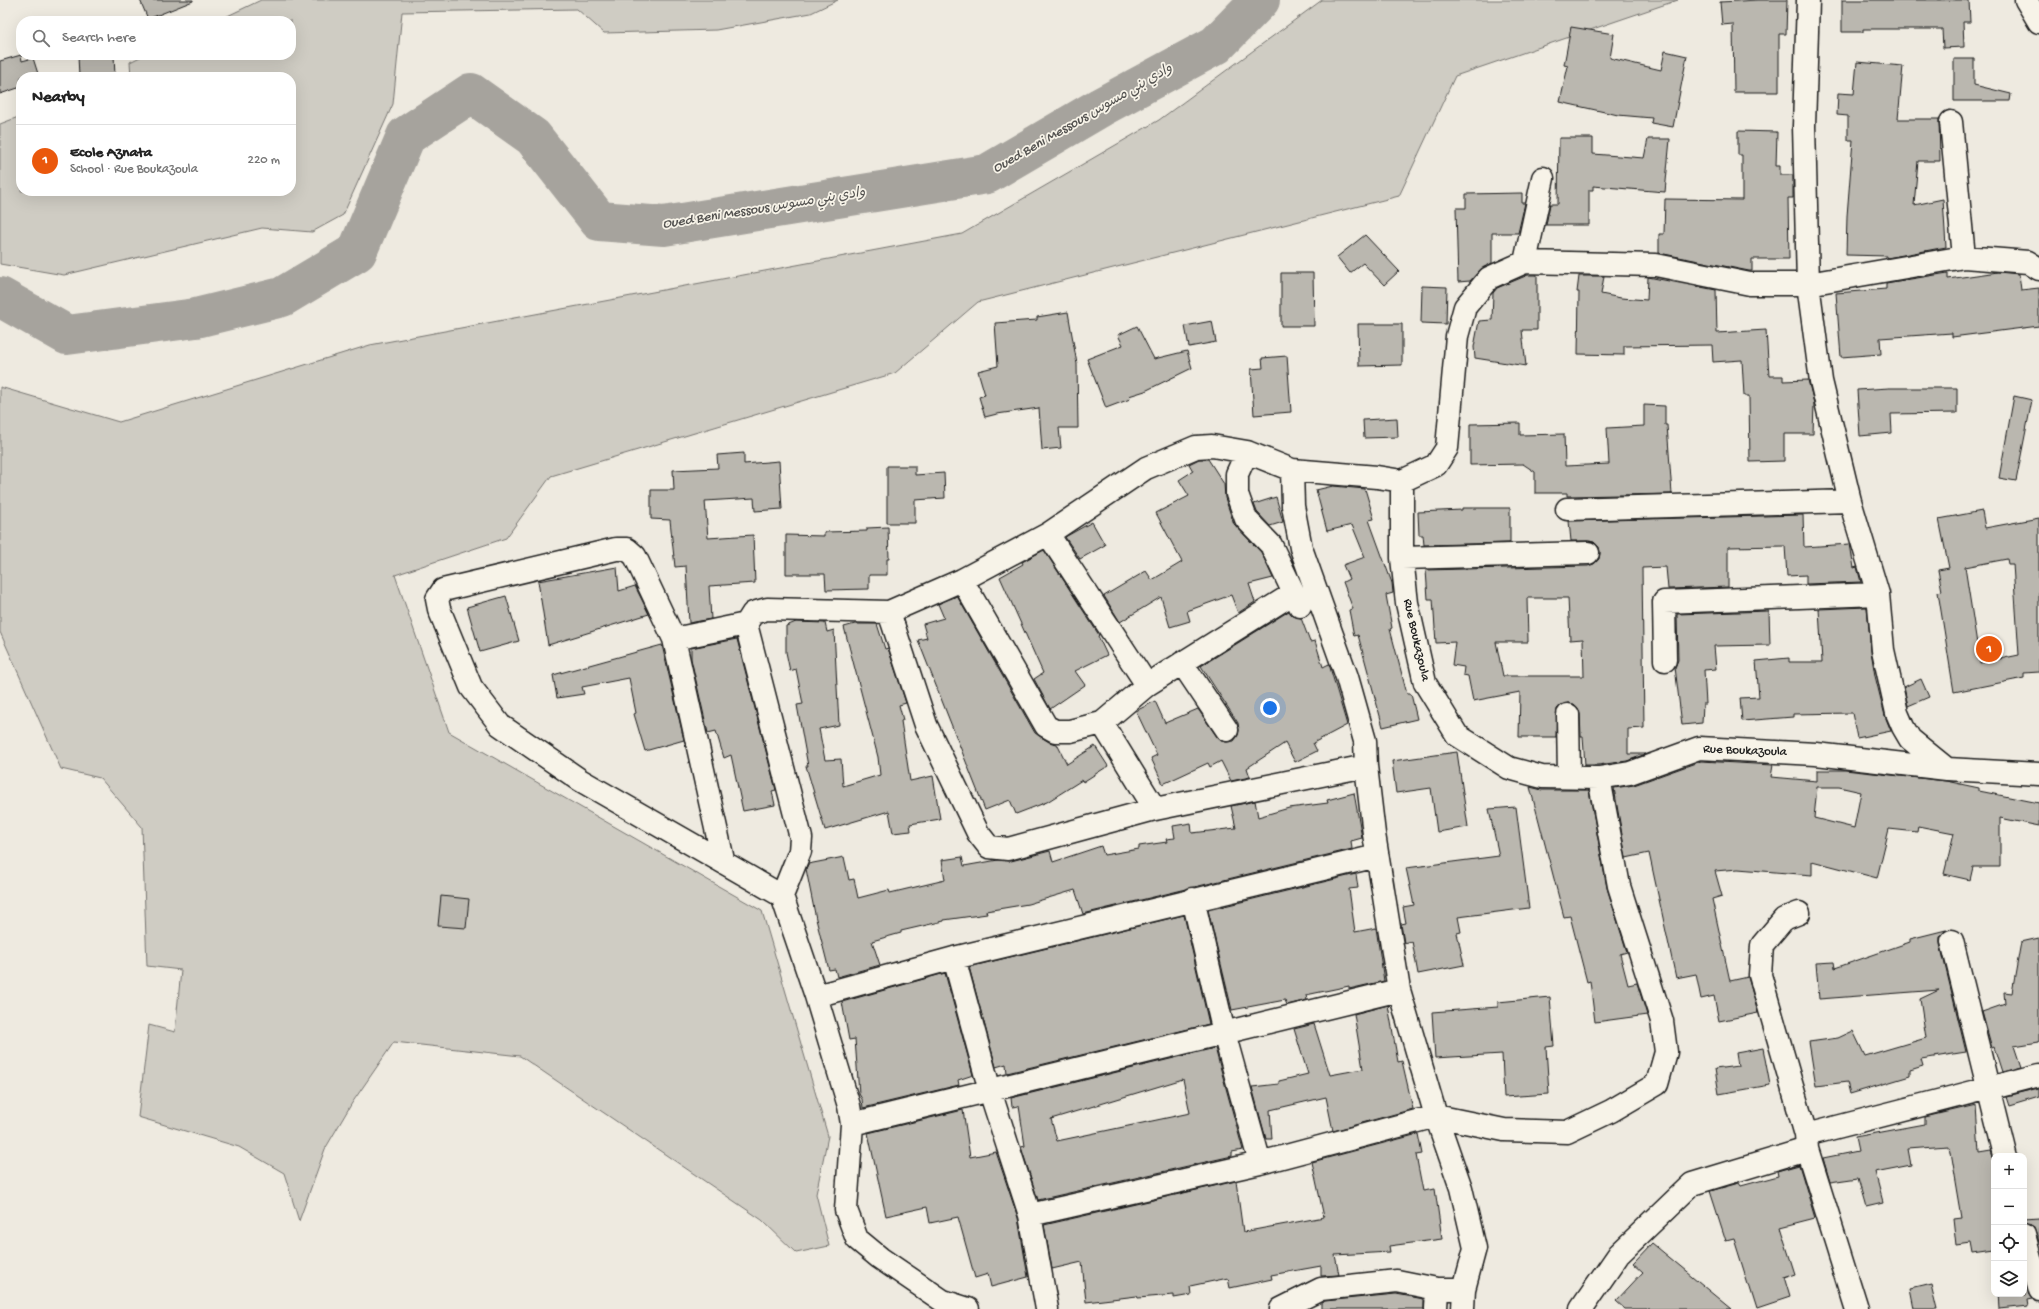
<!DOCTYPE html>
<html lang="en">
<head>
<meta charset="utf-8">
<style>
  :root { --surface:#fff; --page:#f2f2f2; --text:#222; --muted:#767676; --line:#e0e0e0; --accent:#ea580c }
  body { margin:0; font-family:"Gochi Hand","Playpen Sans Arabic",sans-serif; background:var(--page); color:var(--text) }
  .controls { position:absolute; right:12px; bottom:12px; display:grid; overflow:hidden; border-radius:8px; box-shadow:0 4px 16px #0002 }
  .controls button { width:36px; height:36px; display:grid; place-items:center; padding:0; border:0; border-bottom:1px solid var(--line); background:var(--surface); color:var(--text); font:20px sans-serif }
  .you { position:absolute; left:1270px; top:708px; width:14px; height:14px; margin:-10px; border:3px solid #fff; border-radius:50%; background:#1a73e8; box-shadow:0 0 0 6px #1a73e833 }
  .badge { display:grid; place-items:center; width:26px; height:26px; border-radius:50%; background:var(--accent); color:#fff; font-size:13px; font-weight:700 }
  .pin { position:absolute; translate:-50% -50%; border:2px solid #fff; box-shadow:0 1px 4px #0006 }
  .list { margin:0; padding:0; list-style:none }
  h2 { display:flex; justify-content:space-between; align-items:center; height:52px; margin:0; padding:0 16px; font-size:17px }
  h2 small { font-size:13px; font-weight:400; color:var(--muted) }
  .list li { display:grid; grid-template-columns:26px 1fr auto; gap:12px; align-items:center; box-sizing:border-box; height:72px; padding:0 16px; border-top:1px solid var(--line) }
  .list b { display:block; font-size:15px; white-space:nowrap }
  .list p { margin:0; font-size:13px; white-space:nowrap; color:var(--muted) }
  .list em { font-size:13px; font-style:normal; color:var(--muted) }
  .icon { flex:none; width:22px; height:22px; fill:none; stroke:currentColor; stroke-width:2; stroke-linecap:round; stroke-linejoin:round }
  .map { position:relative; flex:none; width:2039px; height:1309px; overflow:hidden }
  .search { position:absolute; background:var(--surface); box-shadow:0 4px 16px #0002; left:16px; top:16px; width:280px; height:44px; display:flex; align-items:center; gap:10px; box-sizing:border-box; padding:0 14px; border-radius:16px; color:var(--muted); font-size:15px }
  .panel { position:absolute; background:var(--surface); box-shadow:0 4px 16px #0002; left:16px; top:72px; width:280px; height:124px; border-radius:16px }
  .map>svg:first-child { display:block }
</style>
</head>
<body>
<div class="map">
<svg width="2039" height="1309" viewBox="0 0 2039 1309">
  <rect width="100%" height="100%" fill="#eeeae0"/>
  <filter id="ink" filterUnits="userSpaceOnUse"><feTurbulence type="fractalNoise" baseFrequency=".025" numOctaves="2"/><feDisplacementMap in="SourceGraphic" scale="8" xChannelSelector="R" yChannelSelector="G"/><feConvolveMatrix kernelMatrix="1 2 1 2 8 2 1 2 1" color-interpolation-filters="sRGB"/></filter>
  <g filter="url(#ink)">
    <path fill="#cfccc3" stroke="#767470" d="M261,0H838L811,13L716,30L604,33L577,9L402,12L393,104L343,215L312,232L262,228L64,275L0,264V124L21,116V191H291V77H131L130,62L144,55H291V21H217Z
      M1322,0H1678L1455,76L1399,196L978,302L895,373L551,476L506,538L395,575L449,732L762,911L828,1136L816,1194L829,1246L796,1253L762,1220L520,1056L394,1042L352,1103L325,1149L299,1221L284,1173L239,1147L138,1117L149,1025L175,1032L181,970L147,966L142,827L100,778L61,769L0,632V387L119,422L370,345L962,234L1159,120Z"/>
    <g fill="none" stroke-linecap="round" stroke-linejoin="round">
      <path stroke="#a6a39d" stroke-width="40" d="M0,297L67,335L196,318L282,297L357,252L406,136L471,93L533,137L599,221L664,226L987,174L1101,107L1216,45L1260,0"/>
    </g>
    <path fill="#bab7af" stroke="#1c1c1c" fill-rule="evenodd" d="M140,0H193V1L148,19Z
      M1759,0H1787L1786,34H1779V92H1734L1733,24L1722,25L1720,2Z
      M1842,0H1969L1970,22H1963L1964,47L1943,48L1942,29H1863V32H1842Z
      M1571,27L1614,34L1610,58L1661,70L1665,51L1687,56L1673,127L1651,123L1652,118L1618,115L1560,102L1568,66L1564,65Z
      M21,55L22,61L33,58L39,77H21V87L0,94V61Z
      M78,55H114L115,77H79Z
      M1954,59H1974V85L2011,94L2010,101H1954Z
      M1857,62L1903,66L1898,119H1939L1940,161H1918L1914,205L1943,199L1946,247L1887,258V256L1846,255L1847,216L1853,140H1848V116L1837,115L1838,93L1854,94Z
      M1738,131L1777,132L1776,166H1780V175H1793V198H1788L1789,259H1752V271H1749L1659,253V234H1664L1665,199L1742,200V155H1738Z
      M1559,138H1593V154L1644,158L1648,139H1670L1665,192L1593,186V190H1589V225H1546L1550,204H1558Z
      M1522,193V203H1525L1518,233H1492V263L1480,270L1470,281L1458,282L1456,208H1466V194Z
      M1365,235L1399,271L1384,285L1363,263L1350,273L1337,257Z
      M1998,272L2019,274L2021,290L2039,288V326L1952,337V333L1880,338L1881,354L1841,357L1836,293L1886,289V283L1948,273V279Z
      M1281,273H1313L1314,326H1281Z
      M1528,275H1537V330H1522L1526,366L1475,358L1474,347L1479,321L1492,320L1493,293L1497,288Z
      M1579,276H1604L1601,294L1621,298L1647,300L1648,277L1716,290L1717,333L1766,330L1769,376H1783V381L1808,380L1814,403L1813,434H1784V461L1750,462L1749,396H1744L1742,360L1713,362L1712,345L1624,346V355L1578,354L1579,292H1577Z
      M1422,286L1447,287L1446,324L1421,323Z
      M1068,312L1077,364L1078,428H1059L1061,448L1042,450L1039,408L997,414L985,417L979,397L985,395L978,371L998,366L995,323L1037,320V317Z
      M1212,321L1216,342L1189,347L1185,326Z
      M1358,324H1402V365L1359,366Z
      M1137,326L1154,359L1187,351L1192,368L1145,391L1129,396L1130,399L1106,408L1087,359L1123,345L1118,335Z
      M1287,356L1291,412L1254,415L1251,369L1263,368L1262,358Z
      M1889,388H1957V413L1891,414L1892,433L1860,436L1857,390Z
      M2014,396L2032,400L2016,481L1999,478Z
      M1644,405L1665,406V425H1667L1672,494L1567,496V493H1535V472L1523,464L1470,465V424L1520,423V435L1564,434L1565,466L1609,464L1607,428L1644,426Z
      M1397,418L1398,437L1364,438L1363,420Z
      M744,453V464L779,461L782,509L755,511L754,498L705,501L708,538L753,535L755,583L709,586L711,619L689,623L686,566L675,567L670,520L651,519V490H674L673,470L718,468L717,455Z
      M1199,459H1208L1224,484L1225,498L1234,524L1261,552L1273,578L1249,584L1255,602L1238,613L1231,595L1187,611L1190,621L1170,627L1161,597L1120,622L1104,596L1146,571L1152,580L1182,562L1156,513L1189,496L1179,480L1193,471L1189,464Z
      M887,466H915V475L944,473L945,498L915,500V523H887Z
      M1333,486L1365,489L1374,519L1369,520L1392,583L1393,593L1386,595L1392,628L1390,629L1407,694H1411L1417,719L1383,727L1358,635L1354,636L1349,610L1353,609L1343,582L1349,579L1343,565L1365,557L1352,525L1327,531L1316,490Z
      M1276,497L1283,522L1270,526L1257,512L1254,504Z
      M1462,508H1510V543L1424,545L1423,535H1419L1418,512L1462,510Z
      M1982,511L1985,528L2039,518V672L2024,673V678L1954,692L1938,592L1942,591L1938,570L1949,568L1939,519ZM2007,559L2008,564H2013L2019,655L1980,663L1965,567Z
      M1803,515L1804,547L1850,544L1854,568L1857,567L1861,582L1806,584V575L1787,576L1785,546L1728,547V587L1668,589L1666,567L1642,568L1644,728L1628,729V754H1646L1627,761L1598,765H1585L1583,737H1581L1580,714L1578,708L1574,704L1568,703L1561,705L1557,709L1556,737H1519L1520,692L1473,701L1468,676L1463,675L1464,667L1452,665L1455,642L1436,643L1433,599H1428L1426,570L1588,566L1594,564L1599,559L1600,552L1599,547L1594,542L1588,541H1571L1569,521ZM1527,598H1568L1570,640L1583,639L1584,676H1503L1496,642H1528Z
      M1092,522L1105,545L1080,559L1065,537Z
      M888,527L889,559H887V575H869V589L826,590L825,574H786V535L824,536V532L867,531V528Z
      M1044,550L1099,635L1098,636L1107,655L1075,671L1085,685L1050,709L1034,679L1043,673L1000,577L1023,564L1022,562Z
      M617,567L619,591L635,586L649,614L548,645L538,581Z
      M506,596L519,641L480,652L467,607Z
      M957,596L1035,733L1049,742L1057,744L1067,764L1095,746L1108,766L1083,782L1082,780L1047,802L1016,814L1010,800L985,810L918,640L927,638L923,624L944,618L938,604Z
      M1867,607L1871,651L1875,676L1885,716L1891,731L1857,738L1852,713L1793,714V717L1742,721L1740,698L1759,697L1756,661L1789,658V662H1822L1819,609Z
      M1289,611L1293,616L1301,618L1310,642L1315,641L1323,667L1329,664L1347,725L1313,743L1317,751L1295,762L1285,743L1247,768L1250,777L1231,781L1221,761L1210,767L1208,763L1163,784L1151,758L1157,755L1136,711L1155,701L1165,723L1198,709L1217,737L1221,741L1227,742L1234,741L1238,735L1239,730L1238,723L1201,666Z
      M1769,611L1770,645L1714,646L1716,669L1704,670L1706,704H1703L1702,723L1682,725L1675,667L1678,660L1677,614Z
      M796,622L825,623L827,632L834,630L839,725L819,729L825,760L841,759L843,786L880,775L878,757L844,627L855,624H877L885,649L888,648L906,703L899,705L903,720L901,721L910,781L933,776L940,819L910,824L911,831L893,833L889,811L825,830L806,766H808L797,705L803,704L796,669L790,671L786,652V626Z
      M737,639L776,790L772,791L775,805L743,811L731,755L724,758L716,731L708,733L691,659V648Z
      M662,645L684,740L645,751L634,714L636,713L629,678L582,687L584,694L557,698L553,675Z
      M1921,679L1929,697L1908,706L1904,687Z
      M1457,752L1468,827L1437,832L1431,788L1396,793L1392,761Z
      M1701,761L1773,765L1771,777L1817,781V770H1845L1946,781L1979,788V791L2039,803V826L2000,818V867H1973L1970,880L1944,874L1954,833L1918,826L1917,832L1889,829L1877,878L1812,861V875L1738,869L1715,871L1722,896L1712,899L1730,981L1748,977L1758,1013L1719,1021L1714,996L1701,999L1696,974L1676,978L1649,853L1626,858L1614,788L1634,785ZM1817,787H1839L1861,792L1854,828L1814,818Z
      M1530,787L1542,790H1589L1607,888L1627,952L1620,954L1628,985L1637,983L1647,1015L1595,1022L1590,981L1587,982L1570,916L1564,917Z
      M1354,793L1362,838L1351,841L1352,849L1083,914L1075,890L1028,904L986,911L987,914L944,920V921L901,931V933L872,941L880,965L837,977L835,969L829,970L816,919L806,869L808,864L844,857L849,880L854,879L858,898L889,890L890,893L945,880L942,860L962,857L964,866L998,860L1011,861L1050,851L1053,862L1101,846L1104,855L1139,849V846L1167,842L1166,839L1175,838L1173,826L1191,823L1192,833L1236,828L1231,806L1255,801L1258,817L1289,808L1328,803L1327,800Z
      M1516,807L1529,908L1458,917L1461,932L1457,933L1464,965L1418,974L1412,941L1404,943L1401,924L1406,923L1403,907L1414,905L1406,868L1499,856L1489,809Z
      M1356,874L1358,888L1349,889L1355,932L1376,928L1384,981L1349,989V986L1306,995L1307,1000L1287,1005L1285,1000L1232,1010L1208,910Z
      M441,896L469,899L466,928L438,926Z
      M1184,915L1209,1024L1007,1073L1006,1064L996,1067L969,967Z
      M1946,930L1940,937V944L1966,1052L1921,1059L1923,1066L1910,1070V1076L1850,1094L1847,1082L1816,1086L1809,1042L1838,1038L1853,1031L1865,1056L1926,1038L1920,999L1939,990L1819,999L1816,963L1834,962L1835,968L1910,942V939Z
      M2039,938V1042L2014,1046L2021,1067L2002,1072L1994,1047L1992,1048L1982,1012L2005,1004L2004,992L2012,993L2021,942Z
      M945,973L973,1075L958,1080L959,1085L863,1108L862,1099L859,1094L855,1039L849,1040L842,1002Z
      M1550,997L1554,1046L1546,1047L1549,1094L1504,1097L1502,1054L1435,1058L1432,1012L1498,1007V1002Z
      M1388,1005L1398,1062L1402,1061L1413,1109L1333,1131L1326,1097L1270,1110L1272,1139H1266L1252,1087L1279,1084V1081L1308,1074L1294,1029L1314,1024L1330,1075L1363,1069L1354,1014Z
      M1215,1048L1243,1150L1232,1152V1156L1038,1200L1021,1147L1025,1146L1019,1106L1012,1107L1011,1098ZM1183,1079L1190,1113L1057,1141L1051,1119Z
      M1763,1048L1770,1085L1719,1094L1715,1069L1738,1066L1736,1053Z
      M2039,1088V1096L2009,1105L2006,1096Z
      M1976,1105L1979,1154L1991,1152L1994,1161V1265L1993,1251L1972,1254L1970,1243L1956,1245L1953,1218L1961,1217L1949,1146L1908,1149L1911,1165L1875,1172L1883,1202L1866,1206L1858,1178L1830,1182L1823,1158L1858,1151L1855,1137L1925,1124V1117Z
      M963,1110L970,1157L996,1152L1018,1218L1028,1277L991,1287L988,1274L975,1278L958,1217L930,1223L927,1207L886,1216L868,1133Z
      M1418,1134L1422,1154L1416,1155L1423,1191L1435,1189L1442,1239L1389,1246L1390,1252L1335,1255L1339,1275L1321,1276V1266L1271,1275L1272,1279L1230,1288L1228,1278L1190,1286L1191,1295L1174,1298V1295L1138,1298L1137,1296L1086,1302L1082,1262L1052,1269L1044,1225L1236,1181L1243,1232L1324,1217L1312,1162Z
      M1799,1165L1815,1218L1780,1227L1795,1274L1783,1278L1789,1298L1756,1309L1734,1239L1726,1241L1710,1191L1739,1183L1741,1186L1778,1176L1777,1171Z
      M2039,1219V1242L2033,1226L2024,1223V1220Z
      M1652,1243L1732,1309H1625L1616,1301L1643,1272L1633,1263Z
      M2024,1282L2031,1298L2026,1299L2027,1306L1998,1309L1997,1294H2024Z
      M1932,1284L1938,1309H1915L1911,1289Z
      M1396,1294L1424,1299V1309H1321V1303L1325,1301Z"/>
    <g fill="none" stroke-linecap="round" stroke-linejoin="round">
      <g stroke="#1c1c1c" stroke-width="25">
        <path id="minor" d="M1808,0L1804,126L1808,284L1821,381L1850,501L1878,594L1883,650L1897,713L1903,727L1910,739L1947,769
          M2026,0L2039,22
          M1951,122L1964,257
          M1525,262L1543,178
          M1247,452L1237,474V494L1246,519L1271,545L1300,606
          M1402,481L1436,465L1447,448L1457,336L1465,307L1489,278L1525,262L1656,265L1750,284H1808L1964,257L2028,262L2039,269
          M1567,509L1850,501
          M1048,534L1147,685
          M1402,558L1588,553
          M962,580L1046,726L1055,731H1070L1102,723L1147,685L1294,593
          M889,612L926,725L978,833L989,847L1008,849L1155,809L1366,766
          M746,624L801,838L800,851L782,896
          M674,639L746,624L753,613L767,609L889,612L962,580L1048,534L1146,468L1196,447L1212,446L1247,452L1292,470L1377,477L1402,481V558L1407,603L1425,683L1457,735L1509,768L1542,777L1599,778L1630,773L1699,748L1816,754L1947,769L2039,774
          M1665,660L1664,602L1878,594
          M1182,663L1227,730
          M1568,715L1569,777
          M1102,723L1155,809
          M723,860L674,639L635,556L627,549H616L443,590L437,599L439,609L471,687L500,725L580,780L782,896L816,996L849,1106L852,1124L846,1210L857,1239L880,1258L943,1301L968,1309
          M1193,899L1224,1033L1260,1163
          M1799,913L1784,919L1762,945L1760,975L1806,1135L1807,1149L1857,1309
          M1952,941L2005,1156
          M954,958L990,1091L1030,1215L1047,1309
          M816,996L954,958L1377,856
          M852,1124L1399,990
          M1806,1135L2039,1075
          M1030,1215L1260,1163L1436,1116L1504,1130L1567,1132L1611,1111L1657,1084L1666,1052L1662,1021L1619,886L1599,778
          M2024,1235L2039,1289
          M1281,1309L1321,1289L1397,1281L1437,1289H1464L1475,1248L1461,1188L1436,1116L1399,990L1374,834L1366,766L1365,741L1347,677L1301,548L1293,506L1292,470
          M1436,1309L1437,1289
          M1463,1309L1464,1289
          M1581,1309L1619,1254L1692,1184L1807,1149"/>
      </g>
      <use href="#minor" stroke="#f7f3e8" stroke-width="22"/>
    </g>
  </g>
  <g text-anchor="middle" dominant-baseline="central" stroke-width="3.5" stroke-linejoin="round" paint-order="stroke">
    <g font-size="13" fill="#1c1c1c" stroke="#f7f3e8">
      <text transform="translate(1416 640) rotate(77)">Rue Boukazoula</text>
      <text transform="translate(1745 751) rotate(2)">Rue Boukazoula</text>
    </g>
    <g font-size="14" font-style="italic" fill="#535250" stroke="#f7f3e8">
      <text transform="translate(1083 119) rotate(-30)">Oued Beni Messous وادي بني مسوس</text>
      <text transform="translate(764 209) rotate(-9)">Oued Beni Messous وادي بني مسوس</text>
    </g>
  </g>
</svg>
<div class="controls">
<button>+</button>
<button>−</button>
<button><svg class="icon" aria-label="locate" viewBox="0 0 24 24"><circle cx="12" cy="12" r="6"/><path d="M12 2v4M12 18v4M2 12h4M18 12h4"/></svg></button>
<button><svg class="icon" aria-label="layers" viewBox="0 0 24 24"><path d="M12 4l9 5-9 5-9-5zM3 14l9 5 9-5"/></svg></button>
</div>
<div class="you"></div>
<div class="pin badge" style="left:1989px;top:649px">1</div>
<div class="search"><svg class="icon" aria-label="search" viewBox="0 0 24 24"><circle cx="10" cy="10" r="6"/><path d="M15 15l6 6"/></svg>Search here</div>
<section class="panel">
<h2>Nearby<small></small></h2>
<ul class="list">
<li><span class="badge">1</span><div><b>Ecole Aznata</b><p>School · Rue Boukazoula</p></div><em>220 m</em></li>
</ul>
</section>
</div>
</body>
</html>
